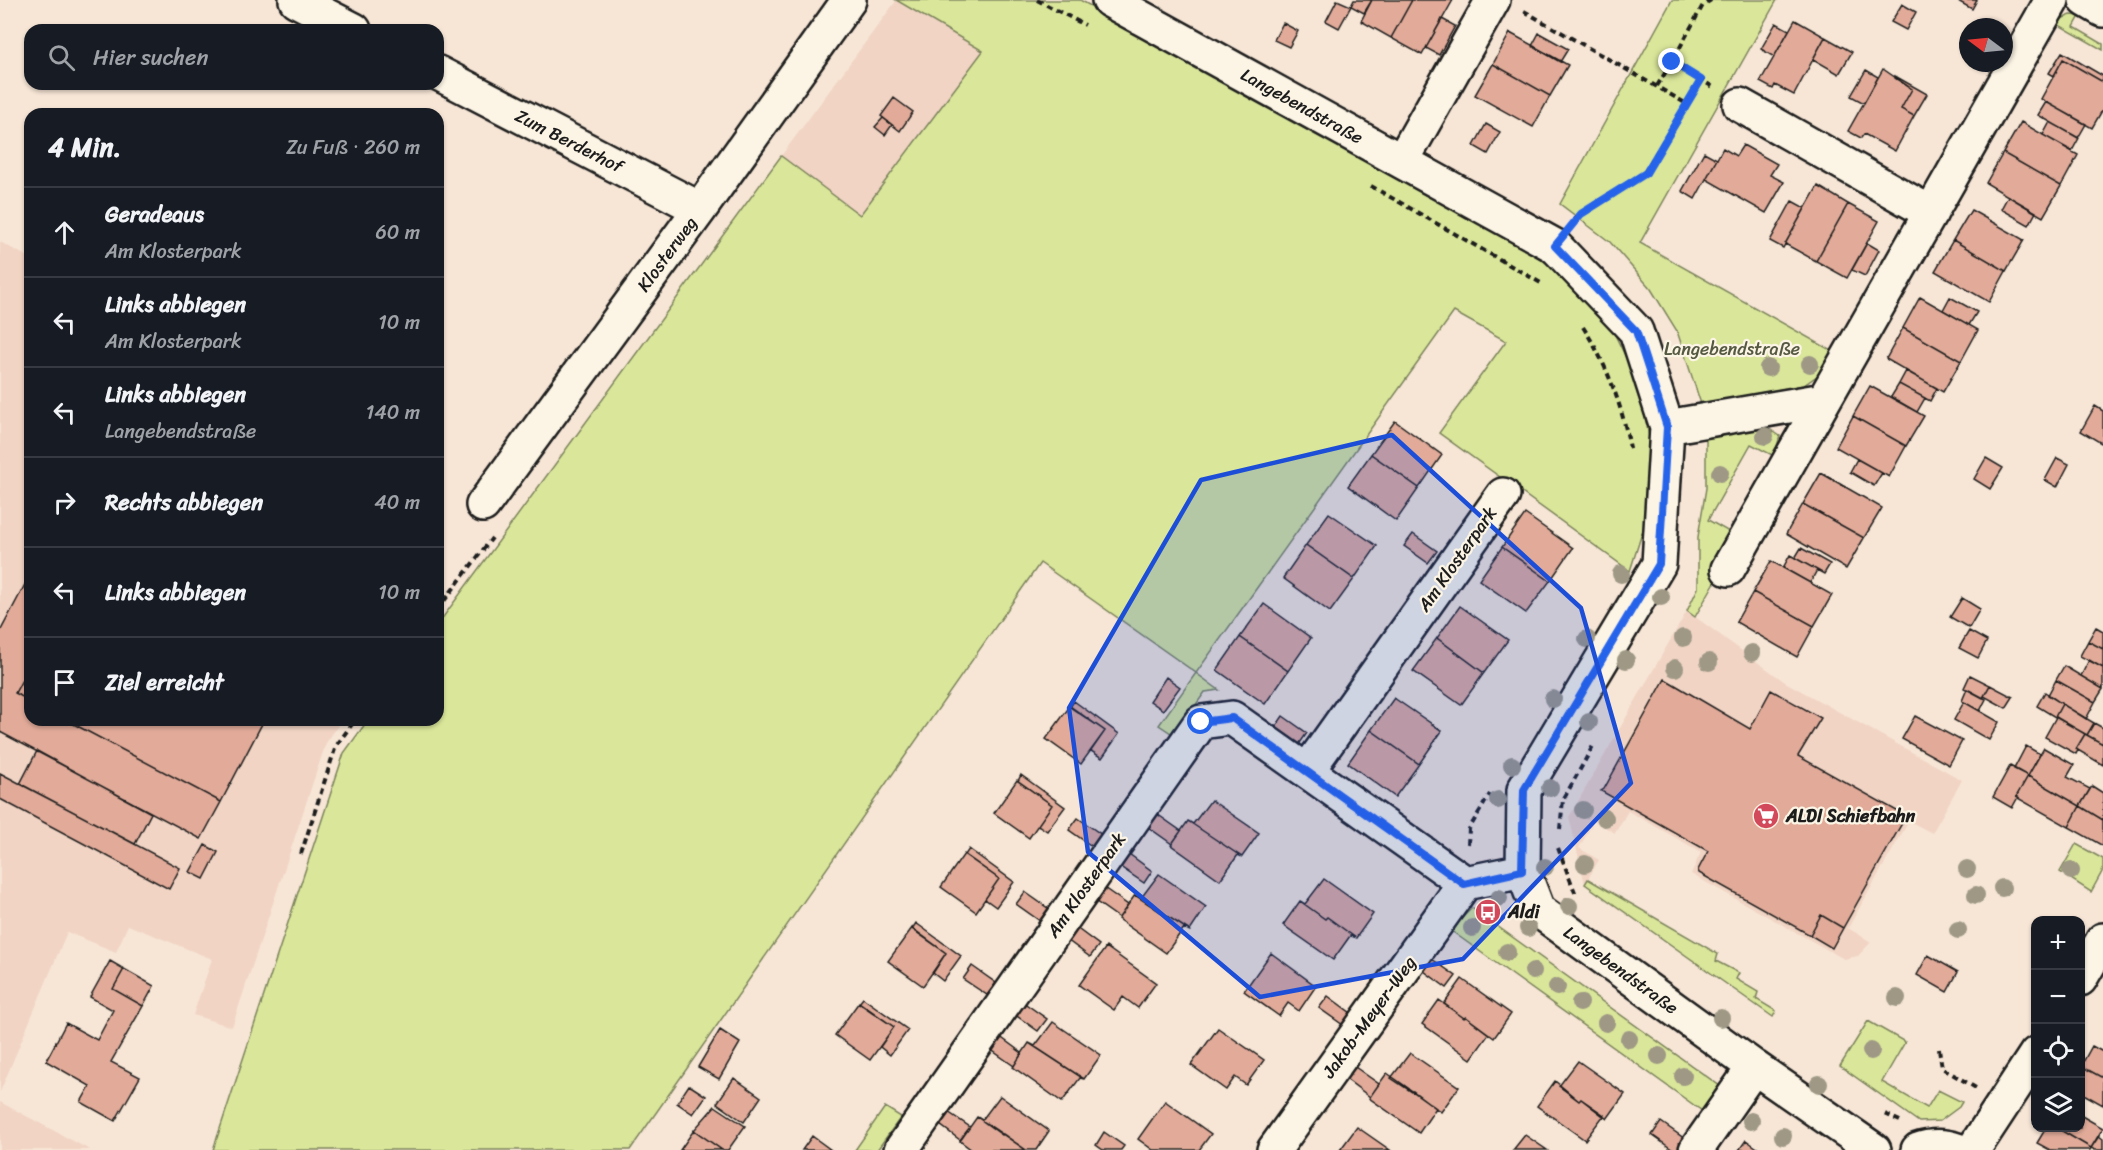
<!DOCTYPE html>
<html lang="de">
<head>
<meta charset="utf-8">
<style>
  :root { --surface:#171b24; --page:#20242c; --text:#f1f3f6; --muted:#9ea1a6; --line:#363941 }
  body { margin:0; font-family:Sriracha,sans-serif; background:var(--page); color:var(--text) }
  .controls { position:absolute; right:18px; bottom:18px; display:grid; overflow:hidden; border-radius:12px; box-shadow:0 2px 4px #0004 }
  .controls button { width:54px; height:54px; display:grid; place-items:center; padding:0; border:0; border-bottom:2px solid var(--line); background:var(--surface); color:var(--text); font:30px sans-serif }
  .compass { position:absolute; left:1959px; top:18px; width:54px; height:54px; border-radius:50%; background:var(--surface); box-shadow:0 2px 4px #0004; rotate:286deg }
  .stop { position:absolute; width:18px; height:18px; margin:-14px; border:4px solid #2563eb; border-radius:50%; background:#fff }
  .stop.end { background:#2563eb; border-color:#fff; box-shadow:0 2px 6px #0008 }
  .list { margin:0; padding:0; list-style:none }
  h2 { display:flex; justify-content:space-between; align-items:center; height:78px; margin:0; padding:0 24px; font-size:26px }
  h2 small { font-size:20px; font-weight:400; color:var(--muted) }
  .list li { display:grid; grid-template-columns:39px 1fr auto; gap:18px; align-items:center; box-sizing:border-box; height:90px; padding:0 24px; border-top:2px solid var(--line) }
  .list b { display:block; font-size:22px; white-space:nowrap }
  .list p { margin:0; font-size:20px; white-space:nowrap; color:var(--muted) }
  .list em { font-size:20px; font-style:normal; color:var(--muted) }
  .icon { flex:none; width:33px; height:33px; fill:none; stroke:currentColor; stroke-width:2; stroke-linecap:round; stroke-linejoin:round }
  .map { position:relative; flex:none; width:2103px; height:1150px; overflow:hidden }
  .search { position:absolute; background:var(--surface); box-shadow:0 2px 4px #0004; left:24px; top:24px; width:420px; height:66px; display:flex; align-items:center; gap:15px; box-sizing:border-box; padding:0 21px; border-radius:18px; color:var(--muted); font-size:22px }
  .panel { position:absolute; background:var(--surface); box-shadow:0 2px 4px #0004; left:24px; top:108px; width:420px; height:618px; border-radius:18px }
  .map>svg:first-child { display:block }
</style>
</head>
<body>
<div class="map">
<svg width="2103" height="1150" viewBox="0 0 2103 1150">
  <rect width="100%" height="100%" fill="#f7e6d6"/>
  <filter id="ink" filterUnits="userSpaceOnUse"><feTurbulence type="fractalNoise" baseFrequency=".0167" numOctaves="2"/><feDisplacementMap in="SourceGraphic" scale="12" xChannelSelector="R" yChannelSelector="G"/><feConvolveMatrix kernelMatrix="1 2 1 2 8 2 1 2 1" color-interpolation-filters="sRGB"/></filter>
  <g filter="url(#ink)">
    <path fill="#f1d4c4" d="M896,1L984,50L860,216L781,156Z
      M0,242L30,258V720H342L326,743L232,1027L193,1015L212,959L128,925L116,952L67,932L0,1092Z
      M1687,611L1785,682L1962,780L1932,833L1909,821L1848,928L1871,942L1858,956L1844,959L1691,874L1701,852L1628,811L1615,833L1594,821L1579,848L1599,860L1585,884L1569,817Z
      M0,1102L90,1150H0Z"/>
    <path fill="#dae79a" stroke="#7b825b" stroke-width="1.5" d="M896,0H1080L1523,247L1569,279L1613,331L1637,380L1652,450L1648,514L1630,571L1439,433L1506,341L1454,312L1196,673L1219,690L1205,692L1174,735L1159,725L1196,673L1040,563L630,1150H213L344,753L368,720H438V624L781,156L860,215L983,51Z
      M1672,0H1777L1640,243L1834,352L1821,373L1804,385L1701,404L1677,331L1651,289L1610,242L1560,204Z
      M2071,15L2080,16L2074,27L2103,44V50L2059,25L2061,19Z
      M1765,426L1780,436L1774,456L1751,444L1708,520L1731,533L1712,568L1715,582L1695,617L1687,611L1698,588V537L1706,488V438Z
      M2076,844L2103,859V870L2091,892L2060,872Z
      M1588,879L1718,954L1716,961L1739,973L1736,979L1758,992L1756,999L1776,1011L1773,1017L1585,884Z
      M1472,908L1724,1089L1705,1113L1450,930Z
      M1868,1021L1905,1042L1882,1082L1927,1108L1938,1090L1962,1102L1959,1107L1940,1121L1919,1122L1840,1066Z
      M885,1107L901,1117L877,1150H855Z"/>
    <path fill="#e2ab99" stroke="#1c1c1c" stroke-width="1.5" d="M1337,0L1351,6L1339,28L1326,21Z
      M1354,0H1372L1364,13L1351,6Z
      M1372,0H1412L1391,38L1361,21Z
      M1412,0H1453L1422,55L1391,38Z
      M1956,0H1977L1972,9Z
      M1902,4L1916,12L1906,30L1891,22Z
      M1442,19L1455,26L1439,55L1426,48Z
      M1795,20L1825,37L1794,95L1775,85L1773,89L1760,82Z
      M1283,23L1298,31L1289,47L1274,40Z
      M1776,23L1789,30L1774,57L1761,49Z
      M1510,33L1568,65L1550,96L1493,64Z
      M1539,33L1568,49L1560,62L1532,46Z
      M1825,37L1852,52L1839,74L1813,59Z
      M2062,52L2103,76V82L2063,59L2054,76L2049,73Z
      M2063,59L2103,82V109L2092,128L2041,99Z
      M1493,64L1550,96L1533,127L1475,95Z
      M1883,69L1912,89L1901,109L1914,116L1895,151L1864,134L1861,138L1848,131Z
      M1866,70L1878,77L1864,103L1851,96Z
      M1895,76L1927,94L1914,116L1901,109L1912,89L1895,78Z
      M894,98L913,112L900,131L881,116Z
      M2046,102L2086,124L2078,138L2038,115Z
      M883,118L892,125L885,135L875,127Z
      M2021,122L2078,155L2061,186L2003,153Z
      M2050,122L2079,138L2072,151L2043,135Z
      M1486,124L1500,132L1488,154L1474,146Z
      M1743,145L1777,164L1770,175L1784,182L1766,213L1706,179L1723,148L1736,156Z
      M1704,152L1717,159L1695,199L1682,191Z
      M2003,153L2061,186L2043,217L1986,183Z
      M1818,186L1848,204L1816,261L1785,244Z
      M2008,196L2036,212L2029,225L2001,209Z
      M1792,201L1805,208L1783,248L1770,241Z
      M1848,204L1879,221L1847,278L1816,261Z
      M1971,210L2024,240L2006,271L1953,240Z
      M1953,240L2006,271L1989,302L1935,271Z
      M1867,243L1879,250L1865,276L1852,270Z
      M1920,297L1978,330L1961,361L1903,328Z
      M1950,297L1977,312L1969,325L1943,310Z
      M1903,328L1961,361L1943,392L1886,359Z
      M1906,371L1937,388L1930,401L1899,384Z
      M1899,384L1925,398L1917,412L1891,397Z
      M1870,386L1924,416L1906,446L1853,416Z
      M2095,406L2103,411V439L2101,443L2081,431Z
      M1853,416L1906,446L1889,477L1836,447Z
      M1395,421L1442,455L1419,488L1371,454Z
      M1371,454L1419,488L1396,521L1348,486Z
      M1986,458L2003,468L1990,489L1974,479Z
      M2057,458L2069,464L2057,487L2045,480Z
      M1857,459L1882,473L1874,486L1850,472Z
      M1821,473L1882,508L1864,538L1803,504Z
      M1803,504L1864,538L1846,569L1786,534Z
      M1329,513L1377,546L1354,579L1306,545Z
      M1525,514L1573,548L1550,581L1502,547Z
      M1413,534L1437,551L1428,563L1404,546Z
      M1306,545L1354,579L1330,612L1283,578Z
      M1502,547L1550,581L1526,613L1479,580Z
      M1801,548L1830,564L1824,574L1795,558Z
      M1790,555L1817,570L1810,583L1783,568Z
      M1771,561L1832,595L1814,626L1753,592Z
      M30,575V665L15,693L30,701V720H66L221,802L201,839L0,732V632Z
      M1753,592L1814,626L1797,657L1736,622Z
      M1962,598L1980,609L1969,628L1950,617Z
      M1264,604L1311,638L1288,671L1240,637Z
      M1460,606L1508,640L1484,673L1437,638Z
      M2096,627L2103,631V649L2088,641Z
      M1969,631L1987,641L1978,658L1959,648Z
      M1240,637L1288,671L1265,704L1217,670Z
      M1437,638L1484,673L1461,705L1413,671Z
      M2088,641L2103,649V668L2080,656Z
      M2089,660L2103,668V689L2081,676Z
      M30,665V701L15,693Z
      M2064,666L2103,689L2095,702L2056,680Z
      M1970,675L1990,685L1983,698L1964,688Z
      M1166,677L1180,687L1163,710L1150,701Z
      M1665,679L1750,729L1771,690L1821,718L1798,756L1906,816L1843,928L1821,915L1810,935L1699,873L1698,870L1708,851L1601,791L1604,789Z
      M2056,680L2095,702L2086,719L2048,695Z
      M1990,685L2013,697L2006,708L1984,696Z
      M1967,689L1986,699L1980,711L1962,701Z
      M2045,692L2062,704L2055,717L2037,706Z
      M1394,698L1442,731L1419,764L1371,730Z
      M1074,701L1119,734L1102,758L1091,751L1105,731L1070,707Z
      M1964,702L1999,722L1989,740L1954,720Z
      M2062,704L2094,723L2087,735L2055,717Z
      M1070,706L1105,731L1081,764L1046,739Z
      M1283,716L1307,733L1298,746L1274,729Z
      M1915,716L1962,741L1949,765L1902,739Z
      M2056,717L2085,734L2076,749L2078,750L2076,754L2045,737Z
      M66,720H264L221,802Z
      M2094,723L2103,728V744L2087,735Z
      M1371,730L1419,764L1395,797L1348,763Z
      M2085,734L2103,744V765L2076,749Z
      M2026,746L2040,754L2028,776L2014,769Z
      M2044,748L2074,765L2067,777L2090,789L2080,806L2028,776Z
      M37,751L151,813L135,844L20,784Z
      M2010,766L2028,776L2016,797H2018L2012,808L1993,797Z
      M0,773L180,868L169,889L0,799Z
      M1021,775L1065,807L1047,831L1038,825L1052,805L1018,781Z
      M2028,776L2080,806L2069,827L2016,797Z
      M1017,780L1052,805L1029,838L994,813Z
      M2092,786L2103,793V820L2080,806Z
      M1211,800L1259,833L1242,857L1188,821L1193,824Z
      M2080,806L2103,820V846L2069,827Z
      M1157,814L1181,831L1172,844L1148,827Z
      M1078,818L1102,835L1093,847L1069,830Z
      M1188,821L1242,857L1238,855L1220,880L1171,845Z
      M205,845L218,852L204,879L190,872Z
      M969,849L1014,882L996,907L985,899L999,879L965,855Z
      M964,854L999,879L976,912L941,887Z
      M1129,854L1152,871L1144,883L1119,866Z
      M1159,874L1206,907L1190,931L1135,895L1141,898Z
      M1324,879L1373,914L1356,938L1327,917L1325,919L1300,901L1305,904Z
      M1104,888L1128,905L1119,918L1095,901Z
      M1025,892L1049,909L1040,921L1016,904Z
      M1135,895L1190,931L1184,928L1166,953L1118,919Z
      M1300,901L1325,919L1327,917L1356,938L1350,936L1333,960L1283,925Z
      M1821,915L1843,928L1832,948L1810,935Z
      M916,923L961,956L943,981L933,973L946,953L912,929Z
      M1075,927L1099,945L1090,957L1067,940Z
      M912,928L946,953L923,986L888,961Z
      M1106,947L1156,983L1138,1008L1123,997L1114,1010L1079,985Z
      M1271,953L1316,986L1299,1011L1288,1003L1279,1016L1244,991Z
      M1928,955L1958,972L1947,992L1917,975Z
      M1432,959L1456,976L1447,988L1424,971Z
      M110,961L124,969L113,989L143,1006L111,1062L140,1077L115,1121L81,1102L90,1086L46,1061L66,1023L97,1040L113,1010L90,997Z
      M972,966L996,983L987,995L963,979Z
      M124,969L154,986L143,1006L113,989Z
      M1462,979L1511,1014L1494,1038L1466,1017L1464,1018L1444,1004Z
      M1328,996L1351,1013L1343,1025L1319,1008Z
      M863,998L908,1030L890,1055L880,1047L894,1027L859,1003Z
      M1439,1000L1464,1018L1466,1017L1489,1034L1471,1059L1422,1024Z
      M859,1002L894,1027L870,1060L835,1035Z
      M1023,1002L1047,1019L1038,1031L1014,1014Z
      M1053,1022L1101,1055L1084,1079L1029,1043L1035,1046Z
      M1218,1028L1264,1060L1246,1085L1235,1077L1226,1090L1191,1065Z
      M720,1030L740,1043L719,1079L698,1067Z
      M999,1036L1022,1053L1014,1066L990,1049Z
      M1029,1043L1084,1079L1080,1078L1062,1102L1013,1067Z
      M2092,1046L2103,1052V1078L2081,1066Z
      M1410,1053L1459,1087L1441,1112L1413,1091L1412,1092L1391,1078Z
      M1578,1061L1625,1094L1607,1119L1581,1099L1579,1101L1559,1086Z
      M2081,1066L2103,1078V1105L2080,1092Z
      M1355,1067L1379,1084L1370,1097L1346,1079Z
      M1387,1073L1436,1108L1419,1133L1369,1098Z
      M734,1078L761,1097L744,1122L717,1103Z
      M1555,1081L1579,1101L1581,1099L1604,1115L1585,1140L1537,1106Z
      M689,1085L706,1096L693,1114L677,1103Z
      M1000,1096L1049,1131L1036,1150H1026L977,1117L982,1120Z
      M1165,1101L1211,1134L1199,1150H1153L1138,1139Z
      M715,1106L745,1126L728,1150H722L694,1130Z
      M945,1110L970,1127L960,1140L936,1122Z
      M2080,1115L2103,1128L2091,1148L2057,1128H2080Z
      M977,1117L1002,1135L1003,1134L1026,1150H972L960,1141Z
      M1661,1122L1685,1139L1677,1150H1673L1652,1135Z
      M1357,1127L1390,1150H1340Z
      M2046,1128H2057L2091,1148L2090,1150H2050L2037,1143Z
      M694,1130L722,1150H680Z
      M1104,1132L1124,1146L1121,1150H1103L1096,1145Z
      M1525,1135L1547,1150H1513Z
      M812,1136L831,1150H802Z
      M2099,1136L2103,1139V1150H2095L2091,1148Z
      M1746,1140L1760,1150H1739Z"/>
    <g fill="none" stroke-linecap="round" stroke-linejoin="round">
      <g stroke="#1c1c1c" stroke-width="38">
        <path id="minor" d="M296,0L354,30
          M1109,0L1555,246L1636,331L1667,427L1659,564L1524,790L1523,871L1538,910L1754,1067L1874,1150
          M2086,0L2103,10
          M438,73L700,209
          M1740,105L1931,213
          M1402,161L1493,0
          M1667,427L1824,400L2052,0
          M483,505L700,209L849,0
          M1728,569L1824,400
          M1307,771L1503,495
          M2080,979L2103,940
          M901,1150L1201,722L1232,718L1465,883L1523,871
          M1274,1150L1465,883
          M1696,1150L1754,1067
          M1918,1150C1932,1145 1943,1145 1957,1150
          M1973,1150L2036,1054"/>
      </g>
      <path stroke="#1c1c1c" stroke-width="4" stroke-dasharray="6 4.5" stroke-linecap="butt" d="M1037,0L1085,25
        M1711,0L1703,5L1672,62L1713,87
        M1524,11L1687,104
        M1657,86L1672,62
        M1371,186L1541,283
        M1575,220L1581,214L1645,173L1701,80
        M1583,327C1607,364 1622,406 1630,448
        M438,609L492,538
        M1560,829L1563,800L1593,746
        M1468,844L1469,829L1490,794
        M1558,848L1576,895
        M301,854L336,746L355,720
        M1939,1049L1942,1068L1976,1088
        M1885,1114L1900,1121"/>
      <use href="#minor" stroke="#fcf5e5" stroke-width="33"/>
    </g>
    <g fill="#9e9885">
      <circle cx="1810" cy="364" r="9"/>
      <circle cx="1768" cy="368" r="9"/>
      <circle cx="1765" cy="436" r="9"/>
      <circle cx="1720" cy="473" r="9"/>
      <circle cx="1621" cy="574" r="9"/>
      <circle cx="1661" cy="597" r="9"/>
      <circle cx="1683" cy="638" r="9"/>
      <circle cx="1587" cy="639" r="9"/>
      <circle cx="1752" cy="653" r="9"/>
      <circle cx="1626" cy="660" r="9"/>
      <circle cx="1709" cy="662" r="9"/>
      <circle cx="1675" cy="668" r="9"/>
      <circle cx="1553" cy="699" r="9"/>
      <circle cx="1589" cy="722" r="9"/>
      <circle cx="1512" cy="765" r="9"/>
      <circle cx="1550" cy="788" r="9"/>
      <circle cx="1498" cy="800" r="9"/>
      <circle cx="1583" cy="810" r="9"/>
      <circle cx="1605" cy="818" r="9"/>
      <circle cx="1585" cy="864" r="9"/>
      <circle cx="1545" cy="867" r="9"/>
      <circle cx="1967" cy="869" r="9"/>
      <circle cx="2071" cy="871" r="9"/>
      <circle cx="2002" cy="888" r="9"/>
      <circle cx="1976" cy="895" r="9"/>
      <circle cx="1499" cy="898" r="9"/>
      <circle cx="1569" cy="906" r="9"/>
      <circle cx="1472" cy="928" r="9"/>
      <circle cx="1528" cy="928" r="9"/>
      <circle cx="1958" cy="930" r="9"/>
      <circle cx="1507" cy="952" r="9"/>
      <circle cx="1533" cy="971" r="9"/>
      <circle cx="1557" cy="987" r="9"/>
      <circle cx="1897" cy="998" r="9"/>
      <circle cx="1580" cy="1003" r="9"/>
      <circle cx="1721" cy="1018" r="9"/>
      <circle cx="1606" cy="1023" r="9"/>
      <circle cx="1629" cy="1039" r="9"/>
      <circle cx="1871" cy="1051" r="9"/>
      <circle cx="1659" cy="1056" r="9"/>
      <circle cx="1683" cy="1076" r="9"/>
      <circle cx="1819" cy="1084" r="9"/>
      <circle cx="1751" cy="1121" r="9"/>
      <circle cx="1783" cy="1136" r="9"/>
    </g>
  </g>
  <g fill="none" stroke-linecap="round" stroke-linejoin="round" filter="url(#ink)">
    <path stroke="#2563eb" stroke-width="8" d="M1201,722L1232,718L1464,884L1522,871L1524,790L1659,564L1667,427L1636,331L1555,246L1581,214L1646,173L1701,80L1672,62"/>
  </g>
  <path fill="#1d4ed8" fill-opacity="0.2" stroke="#1d4ed8" stroke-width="4.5" stroke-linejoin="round" d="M1392,435L1581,608L1631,783L1463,959L1260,997L1088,852L1069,708L1201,480Z"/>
  <defs>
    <g id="supermarket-disc" transform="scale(1.35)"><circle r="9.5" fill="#d1495b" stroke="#fcf5e5"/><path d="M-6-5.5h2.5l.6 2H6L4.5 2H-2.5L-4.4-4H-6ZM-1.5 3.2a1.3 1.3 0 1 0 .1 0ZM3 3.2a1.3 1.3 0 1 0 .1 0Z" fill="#fff"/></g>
    <g id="bus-disc" transform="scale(1.35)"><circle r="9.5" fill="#d1495b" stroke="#fcf5e5"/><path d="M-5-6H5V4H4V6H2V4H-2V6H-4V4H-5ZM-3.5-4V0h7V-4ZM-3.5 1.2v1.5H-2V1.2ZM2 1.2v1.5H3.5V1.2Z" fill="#fff"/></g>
  </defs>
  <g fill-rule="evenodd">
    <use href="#supermarket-disc" x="1766" y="816"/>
    <use href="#bus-disc" x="1488" y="912"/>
  </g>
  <g text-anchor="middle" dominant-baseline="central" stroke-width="4.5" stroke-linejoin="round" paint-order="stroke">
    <g font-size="18" fill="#1c1c1c" stroke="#fcf5e5">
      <text transform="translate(1302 106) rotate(29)">Langebendstraße</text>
      <text transform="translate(569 141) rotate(27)">Zum Berderhof</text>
      <text transform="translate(667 254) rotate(-54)">Klosterweg</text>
      <text transform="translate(1457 559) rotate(-55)">Am Klosterpark</text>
      <text transform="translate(1086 885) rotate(-55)">Am Klosterpark</text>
      <text transform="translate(1621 970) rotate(36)">Langebendstraße</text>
      <text transform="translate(1369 1017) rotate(-54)">Jakob-Meyer-Weg</text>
    </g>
    <g font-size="18" fill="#555942" stroke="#fcf5e5">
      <text x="1732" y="349">Langebendstraße</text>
    </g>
    <g font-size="18" font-weight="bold" fill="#1c1c1c" stroke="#fcf5e5" text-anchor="start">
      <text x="1786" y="816">ALDI Schiefbahn</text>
      <text x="1508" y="912">Aldi</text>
    </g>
  </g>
</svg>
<div class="controls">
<button>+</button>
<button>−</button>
<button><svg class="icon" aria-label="locate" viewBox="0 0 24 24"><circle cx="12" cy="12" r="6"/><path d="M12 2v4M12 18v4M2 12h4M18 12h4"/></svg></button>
<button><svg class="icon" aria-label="layers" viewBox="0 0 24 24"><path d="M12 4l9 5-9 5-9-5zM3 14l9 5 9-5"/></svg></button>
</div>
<svg class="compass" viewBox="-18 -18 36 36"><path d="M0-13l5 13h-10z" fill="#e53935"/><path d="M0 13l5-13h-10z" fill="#9ea1a6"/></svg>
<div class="stop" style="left:1201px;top:722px"></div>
<div class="stop end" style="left:1672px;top:62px"></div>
<div class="search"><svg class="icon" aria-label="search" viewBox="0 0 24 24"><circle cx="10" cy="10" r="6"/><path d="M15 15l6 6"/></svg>Hier suchen</div>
<section class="panel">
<h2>4 Min.<small>Zu Fuß · 260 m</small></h2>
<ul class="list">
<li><svg class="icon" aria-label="ahead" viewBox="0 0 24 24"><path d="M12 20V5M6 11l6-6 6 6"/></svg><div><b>Geradeaus</b><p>Am Klosterpark</p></div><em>60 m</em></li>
<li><svg class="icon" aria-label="left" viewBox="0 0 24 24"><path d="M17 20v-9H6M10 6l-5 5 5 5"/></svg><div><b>Links abbiegen</b><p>Am Klosterpark</p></div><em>10 m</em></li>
<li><svg class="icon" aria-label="left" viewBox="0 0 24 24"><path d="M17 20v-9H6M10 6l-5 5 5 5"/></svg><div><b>Links abbiegen</b><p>Langebendstraße</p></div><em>140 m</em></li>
<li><svg class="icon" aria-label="right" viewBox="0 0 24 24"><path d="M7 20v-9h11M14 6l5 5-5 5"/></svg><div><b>Rechts abbiegen</b></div><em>40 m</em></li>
<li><svg class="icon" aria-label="left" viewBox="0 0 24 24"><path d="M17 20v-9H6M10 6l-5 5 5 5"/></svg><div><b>Links abbiegen</b></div><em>10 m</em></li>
<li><svg class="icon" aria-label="arrive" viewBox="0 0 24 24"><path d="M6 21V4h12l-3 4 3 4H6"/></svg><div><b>Ziel erreicht</b></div></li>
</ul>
</section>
</div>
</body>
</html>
